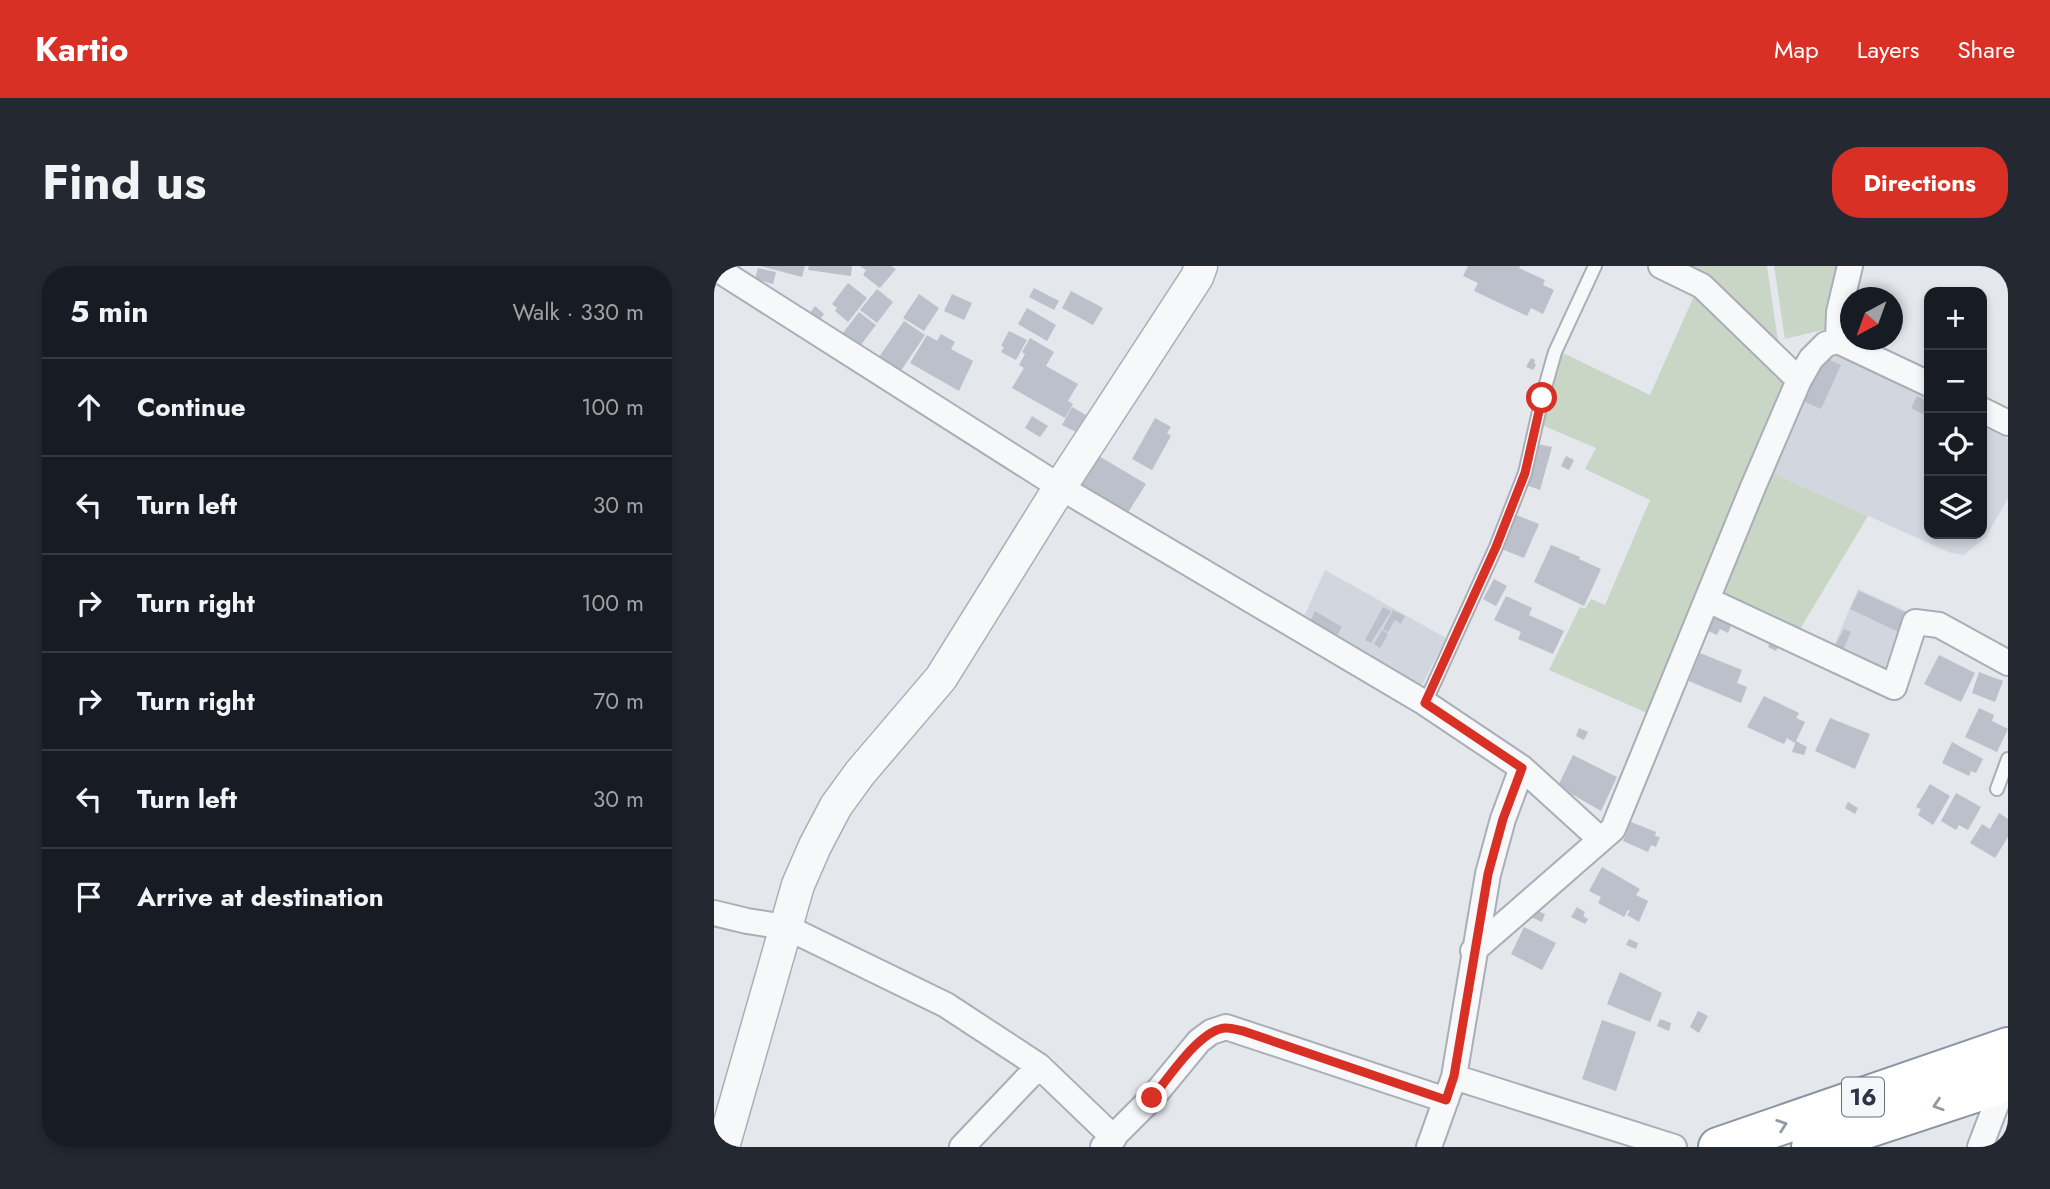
<!DOCTYPE html>
<html lang="en">
<head>
<meta charset="utf-8">
<style>
  :root { --surface:#171b24; --page:#242831; --text:#f1f3f6; --muted:#9ea1a6; --line:#363941; --accent:#d93025 }
  body { margin:0; font-family:Jost,sans-serif; background:var(--page); color:var(--text) }
  .controls { position:absolute; right:21px; top:21px; display:grid; overflow:hidden; border-radius:14px; box-shadow:0 4px 10px #0003 }
  .controls button { width:63px; height:63px; display:grid; place-items:center; padding:0; border:0; border-bottom:2px solid var(--line); background:var(--surface); color:var(--text); font:35px sans-serif }
  .compass { position:absolute; left:1126px; top:21px; width:63px; height:63px; border-radius:50%; background:var(--surface); box-shadow:0 4px 10px #0003; rotate:221deg }
  .stop { position:absolute; width:21px; height:21px; margin:-16px; border:5px solid #d93025; border-radius:50%; background:#fff }
  .stop.end { background:#d93025; border-color:#fff; box-shadow:0 2px 7px #0008 }
  .list { margin:0; padding:0; list-style:none }
  h2 { display:flex; justify-content:space-between; align-items:center; height:91px; margin:0; padding:0 28px; font-size:30px }
  h2 small { font-size:23px; font-weight:400; color:var(--muted) }
  .list li { display:grid; grid-template-columns:46px 1fr auto; gap:21px; align-items:center; box-sizing:border-box; height:98px; padding:0 28px; border-top:2px solid var(--line) }
  .list b { display:block; font-size:26px; white-space:nowrap }
  .list em { font-size:23px; font-style:normal; color:var(--muted) }
  .icon { flex:none; width:38px; height:38px; fill:none; stroke:currentColor; stroke-width:2; stroke-linecap:round; stroke-linejoin:round }
  .map { position:relative; flex:none; width:1294px; height:881px; overflow:hidden; border-radius:28px }
  header { display:flex; align-items:center; gap:42px; box-sizing:border-box; height:98px; padding:0 35px; background:var(--accent); color:#fff }
  header strong { font-size:33px }
  nav { display:flex; gap:38px; margin-inline-start:auto; font-size:24px }
  .intro { display:flex; align-items:center; justify-content:space-between; box-sizing:border-box; height:168px; padding:0 42px }
  h1 { margin:0; font-size:49px }
  .button { padding:18px 32px; border-radius:28px; background:var(--accent); color:#fff; font-size:24px; font-weight:700 }
  main { display:flex; gap:42px; padding:0 42px }
  aside { flex:1; background:var(--surface); border-radius:28px; box-shadow:0 4px 10px #0003 }
  .map>svg:first-child { display:block }
</style>
</head>
<body>
<header>
<strong>Kartio</strong>
<nav><a>Map</a><a>Layers</a><a>Share</a></nav>
</header>
<div class="intro"><h1>Find us</h1><a class="button">Directions</a></div>
<main>
<aside>
<h2>5 min<small>Walk · 330 m</small></h2>
<ul class="list">
<li><svg class="icon" aria-label="ahead" viewBox="0 0 24 24"><path d="M12 20V5M6 11l6-6 6 6"/></svg><div><b>Continue</b></div><em>100 m</em></li>
<li><svg class="icon" aria-label="left" viewBox="0 0 24 24"><path d="M17 20v-9H6M10 6l-5 5 5 5"/></svg><div><b>Turn left</b></div><em>30 m</em></li>
<li><svg class="icon" aria-label="right" viewBox="0 0 24 24"><path d="M7 20v-9h11M14 6l5 5-5 5"/></svg><div><b>Turn right</b></div><em>100 m</em></li>
<li><svg class="icon" aria-label="right" viewBox="0 0 24 24"><path d="M7 20v-9h11M14 6l5 5-5 5"/></svg><div><b>Turn right</b></div><em>70 m</em></li>
<li><svg class="icon" aria-label="left" viewBox="0 0 24 24"><path d="M17 20v-9H6M10 6l-5 5 5 5"/></svg><div><b>Turn left</b></div><em>30 m</em></li>
<li><svg class="icon" aria-label="arrive" viewBox="0 0 24 24"><path d="M6 21V4h12l-3 4 3 4H6"/></svg><div><b>Arrive at destination</b></div></li>
</ul>
</aside>
<div class="map">
<svg width="1294" height="881" viewBox="0 0 1294 881">
  <rect width="100%" height="100%" fill="#e4e7ec"/>
  <path fill="#d2d6de" d="M1120,86L1215,134V268H1268V160L1294,173V232L1272,271L1250,289L1237,287L1056,206L1108,90Z
    M611,304L732,372L707,421L588,355Z
    M1144,323L1196,347L1176,408L1119,382Z"/>
  <path fill="#c9d6c5" d="M971,0H1053L1064,75H1061Z
    M1060,0H1127L1112,63L1071,73Z
    M980,30L1063,105L1068,111L1069,120L933,447L835,404L866,341L871,343L877,333L891,339L936,234L871,203L882,182L828,159L847,86L936,129Z
    M1056,206L1154,250L1083,368L1010,334L1006,322Z"/>
  <path fill="#bbc0ca" d="M46,0H91L88,11Z
    M95,0H138L137,10L94,4Z
    M146,0H177L182,3L166,22L149,9L152,4Z
    M754,0H806L805,2L831,14L829,19L840,24L829,48L817,42L813,50L760,25L764,17L749,10Z
    M44,2L62,6L59,18L41,13Z
    M134,17L153,32L134,56L121,45L123,42L118,38Z
    M320,22L345,35L340,44L315,31Z
    M163,23L179,36L163,57L146,44Z
    M357,25L389,42L379,59L348,42Z
    M205,28L225,42L210,65L189,52Z
    M238,28L258,37L250,54L230,45Z
    M101,40L110,48L105,55L95,48Z
    M313,42L342,59L333,75L304,58Z
    M145,46L162,59L146,80L129,67Z
    M190,55L211,69L186,106L165,91Z
    M295,65L313,74L302,94L287,86L290,81L287,80Z
    M227,68L241,76L237,83L259,95L245,125L196,97L213,69L223,75Z
    M316,72L340,86L332,100L364,118L354,135L359,138L351,152L298,122L310,102L305,99L311,88L308,86Z
    M1109,91L1127,99L1107,143L1089,135Z
    M817,92L821,94L820,97L822,99L819,104L812,101Z
    M1203,130L1215,136V151L1197,142Z
    M358,141L372,149L362,166L348,159Z
    M318,150L334,160L326,171L311,162Z
    M441,152L457,161L453,167L457,170L438,204L418,193Z
    M823,178L838,181L826,224L812,219Z
    M383,189L432,218L413,248L366,219Z
    M852,190L860,194L855,204L847,200Z
    M800,248L825,258L810,292L785,282Z
    M837,279L866,291L865,293L887,303L870,340L820,316Z
    M780,313L793,320L782,340L769,333Z
    M1145,325L1195,348L1189,368L1136,343Z
    M792,330L818,342L815,349L850,365L839,388L804,373L807,366L780,354Z
    M669,341L677,345L657,377L651,374Z
    M679,344L691,350L687,358L681,354L674,366L669,363Z
    M601,345L628,361L621,373L595,357Z
    M999,347L1019,355L1014,367L1006,363L1003,369L992,364Z
    M1130,363L1137,366L1129,384L1121,380Z
    M668,364L674,368L666,382L660,378Z
    M1057,373L1066,377L1062,385L1054,381Z
    M986,387L1028,404L1023,417L1033,421L1027,437L975,415Z
    M1225,389L1261,407L1247,436L1210,418Z
    M1265,406L1289,415L1281,436L1258,427Z
    M1050,430L1085,447L1082,452L1091,456L1081,477L1073,472L1070,478L1033,461Z
    M1265,442L1280,449L1278,455L1294,463L1283,486L1251,471Z
    M1116,452L1156,468L1141,503L1101,485Z
    M865,462L874,466L870,474L862,470Z
    M1082,475L1093,481L1090,489L1078,486Z
    M1238,476L1269,493L1262,507L1257,505L1255,510L1228,497Z
    M859,489L903,511L887,545L844,520Z
    M1216,518L1236,530L1219,559L1204,549L1207,543L1202,541Z
    M1242,527L1267,541L1254,564L1245,559L1242,564L1227,555Z
    M1134,536L1144,542L1141,548L1131,542Z
    M1285,547L1294,553V571L1281,592L1256,577L1268,558L1276,563Z
    M917,556L942,566L941,570L946,571L942,581L937,579L934,586L909,575Z
    M888,601L926,623L922,629L934,635L925,656L913,649L916,645L914,644L910,651L884,637L887,631L875,625Z
    M863,641L871,646L869,650L874,653L871,658L857,651Z
    M820,643L831,648L828,656L817,651Z
    M810,661L842,677L828,704L797,688Z
    M915,673L924,677L922,683L912,679Z
    M906,706L948,727L936,756L893,738Z
    M984,745L994,750L985,767L976,761Z
    M946,753L957,757L955,765L943,760Z
    M888,754L922,766L902,825L868,813Z"/>
  <g fill="none" stroke-linecap="round" stroke-linejoin="round">
    <g stroke="#a9aeb7" stroke-width="16">
      <path id="service" d="M711,437L782,281L811,207L828,132L841,86L881,0
        M1283,523L1294,493"/>
    </g>
    <g stroke="#a9aeb7" stroke-width="28">
      <path id="minor" d="M947,0L988,20L1085,114
        M0,1L346,221L711,437L808,502L886,573
        M1124,75L1125,46L1136,0
        M1268,144L1294,157
        M994,334L1180,421L1201,356L1225,359L1294,397
        M0,647L33,655L72,661L232,739L325,800L400,872
        M759,685L899,563L1039,221L1085,114L1097,93L1112,78L1124,75L1215,118
        M740,811L960,881
        M248,881L325,800
        M389,881L438,832L485,775L497,766L512,761L732,834
        M715,881L740,811L774,608L789,553L808,502
        M1266,881L1293,810"/>
    </g>
    <g stroke="#a9aeb7" stroke-width="35">
      <path id="tertiary" d="M9,881L84,619L101,580L122,540L146,507L227,412L346,221L483,11L487,0"/>
    </g>
    <g stroke="#8b94a3" stroke-width="42">
      <path id="trunk" d="M1004,881L1294,781
        M1097,881L1294,816"/>
    </g>
    <use href="#service" stroke="#f7f8fa" stroke-width="12"/>
    <use href="#minor" stroke="#f7f8fa" stroke-width="24"/>
    <use href="#tertiary" stroke="#f7f8fa" stroke-width="32"/>
    <use href="#trunk" stroke="#fff" stroke-width="38"/>
  </g>
  <defs><path id="oneway-chevron" d="M-2-3.5L2.5 0L-2 3.5" fill="none" stroke-width="1.6" stroke-linecap="round" stroke-linejoin="round" transform="scale(1.75)"/></defs>
  <g stroke="#959aa2">
    <use href="#oneway-chevron" transform="translate(1224 839) rotate(162)"/>
    <use href="#oneway-chevron" transform="translate(1068 859) rotate(-19)"/>
  </g>
  <g fill="none" stroke-linecap="round" stroke-linejoin="round">
    <path stroke="#d93025" stroke-width="9" d="M438,832C454,813 487,761 513,762C518,762 524,764 529,765L732,834L740,810L774,608L789,553L808,502L711,437L782,281L811,207L828,132"/>
  </g>
  <g text-anchor="middle" dominant-baseline="central" stroke-width="5" stroke-linejoin="round" paint-order="stroke">
    <rect fill="#f4f6f9" stroke="#676e7b" stroke-width="2" x="1128" y="811.5" width="42" height="39" rx="5"/>
    <g font-size="23" font-weight="bold" fill="#2b3445">
      <text x="1149" y="831">16</text>
    </g>
  </g>
</svg>
<div class="controls">
<button>+</button>
<button>−</button>
<button><svg class="icon" aria-label="locate" viewBox="0 0 24 24"><circle cx="12" cy="12" r="6"/><path d="M12 2v4M12 18v4M2 12h4M18 12h4"/></svg></button>
<button><svg class="icon" aria-label="layers" viewBox="0 0 24 24"><path d="M12 4l9 5-9 5-9-5zM3 14l9 5 9-5"/></svg></button>
</div>
<svg class="compass" viewBox="-18 -18 36 36"><path d="M0-13l5 13h-10z" fill="#e53935"/><path d="M0 13l5-13h-10z" fill="#9ea1a6"/></svg>
<div class="stop" style="left:828px;top:132px"></div>
<div class="stop end" style="left:438px;top:832px"></div>
</div>
</main>
</body>
</html>
